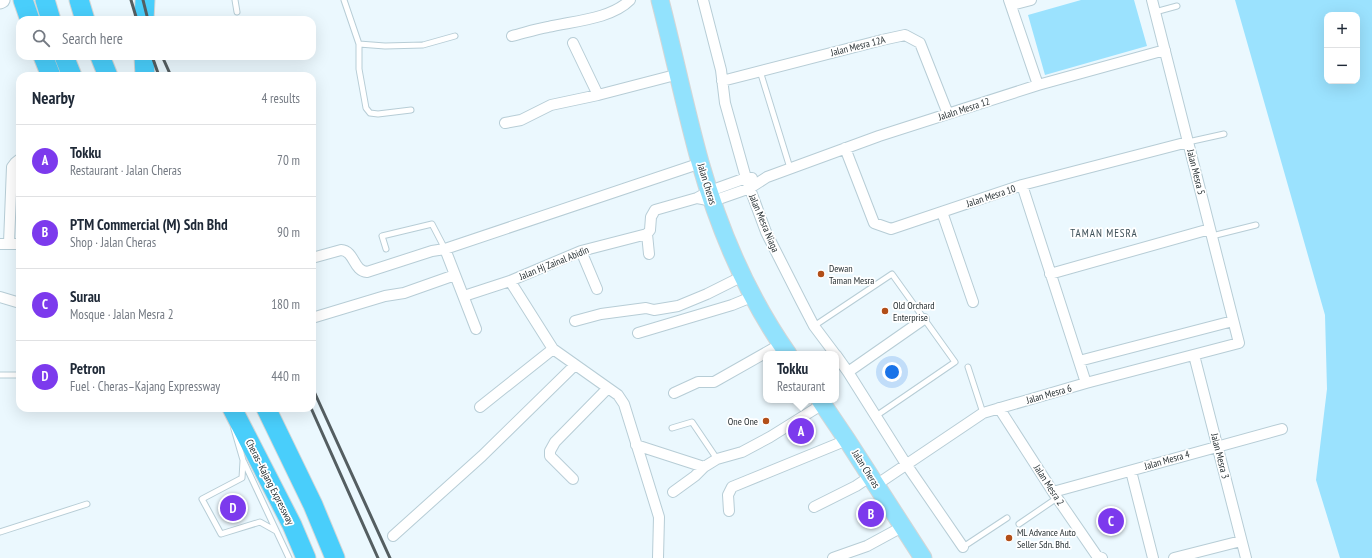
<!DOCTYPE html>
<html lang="en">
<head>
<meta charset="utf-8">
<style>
  :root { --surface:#fff; --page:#f6f6f7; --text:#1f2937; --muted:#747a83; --line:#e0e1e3; --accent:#7c3aed }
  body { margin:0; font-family:"PT Sans Narrow",sans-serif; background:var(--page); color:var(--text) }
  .controls { position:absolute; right:12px; top:12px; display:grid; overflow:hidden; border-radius:8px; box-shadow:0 4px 16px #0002 }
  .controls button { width:36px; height:36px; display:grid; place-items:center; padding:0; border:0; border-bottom:1px solid var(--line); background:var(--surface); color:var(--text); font:20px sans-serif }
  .you { position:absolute; left:892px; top:372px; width:14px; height:14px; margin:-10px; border:3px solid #fff; border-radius:50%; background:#1a73e8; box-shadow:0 0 0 6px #1a73e833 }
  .badge { display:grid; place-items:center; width:26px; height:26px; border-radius:50%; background:var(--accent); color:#fff; font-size:13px; font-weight:700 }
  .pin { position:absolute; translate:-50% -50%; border:2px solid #fff; box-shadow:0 1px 4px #0006 }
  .popup { position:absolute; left:763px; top:351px; width:76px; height:52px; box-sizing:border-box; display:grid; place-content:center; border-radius:8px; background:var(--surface); filter:drop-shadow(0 1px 3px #0005); font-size:13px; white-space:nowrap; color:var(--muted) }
  .popup b { font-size:15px; color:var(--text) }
  .popup::after { content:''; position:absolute; left:50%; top:100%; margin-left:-8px; border:8px solid transparent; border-top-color:var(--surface) }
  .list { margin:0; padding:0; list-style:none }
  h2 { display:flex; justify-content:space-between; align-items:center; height:52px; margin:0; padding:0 16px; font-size:17px }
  h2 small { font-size:13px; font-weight:400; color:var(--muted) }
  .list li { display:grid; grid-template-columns:26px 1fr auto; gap:12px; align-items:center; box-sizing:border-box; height:72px; padding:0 16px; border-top:1px solid var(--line) }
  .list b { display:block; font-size:15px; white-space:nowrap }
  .list p { margin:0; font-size:13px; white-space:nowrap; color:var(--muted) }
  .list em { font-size:13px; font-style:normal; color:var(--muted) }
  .icon { flex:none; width:22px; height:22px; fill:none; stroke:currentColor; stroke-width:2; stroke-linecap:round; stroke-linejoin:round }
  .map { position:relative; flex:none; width:1372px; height:558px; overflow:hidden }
  .search { position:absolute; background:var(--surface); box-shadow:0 4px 16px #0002; left:16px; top:16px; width:300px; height:44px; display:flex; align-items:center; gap:10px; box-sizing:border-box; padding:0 14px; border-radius:12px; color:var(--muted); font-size:15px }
  .panel { position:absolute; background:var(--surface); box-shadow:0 4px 16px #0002; left:16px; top:72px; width:300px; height:340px; border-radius:12px }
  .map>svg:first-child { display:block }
</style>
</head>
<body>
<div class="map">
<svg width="1372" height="558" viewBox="0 0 1372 558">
  <rect width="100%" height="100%" fill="#ebf8fe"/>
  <path fill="#9be2fe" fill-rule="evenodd" d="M1081,0H1134L1147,46L1045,75L1028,15Z
    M1235,0H1372V558H1340L1316,480L1327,389L1325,315ZM1327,15H1357V81H1327Z"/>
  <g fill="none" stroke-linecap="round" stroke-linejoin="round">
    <g stroke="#b7cdd6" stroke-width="7">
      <path id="lane" d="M235,0L237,12
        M344,0L359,44V69L366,108L370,113L378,114L411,110
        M1155,12L1177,6
        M359,44L385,46L423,45L455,36
        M760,71L790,168
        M1188,142L1224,134
        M1212,236L1256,225
        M386,249L382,236L432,224L445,249
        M814,326L892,274L955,362L876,416
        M968,367L983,413
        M0,375H20
        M672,428L692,422L717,459
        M234,429L243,460L289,558
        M243,461L242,478L202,499L221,534L260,522L276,531
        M1019,524L1057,498
        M0,532L87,504
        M963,547L1007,518"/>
    </g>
    <g stroke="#b7cdd6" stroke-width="12">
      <path id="street" d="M703,0L721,70L725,103L746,178L766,232L801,301L814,326L835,354
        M1009,0L1038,85
        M1011,5L1031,0
        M512,36C524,33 536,29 548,27C574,21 611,19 630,0
        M573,43L598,95L679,74
        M722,81L882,40L905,35L920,43L948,114
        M505,123L521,120L551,105L598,95
        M845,148L874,223L891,229L1022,185L1188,142
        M1022,185L1086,383
        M697,198L713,201L750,188L767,177L879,136L1038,85L1165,50
        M942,212L973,302
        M647,234L649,254
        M9,243L12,167L15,163L20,159
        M0,244H20
        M445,249L476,329
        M581,251L597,289
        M312,258L341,250C355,251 353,271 367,272L432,251L445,249L701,163
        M1050,274L1210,229
        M510,281L553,349L618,395L624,404L659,517L658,558
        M464,296L510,281L581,251L647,234L650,230L651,217L655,210L697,198L710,191L746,178H752
        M0,297L20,303
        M312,318L385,296L404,293L455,275
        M575,321L601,314L646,308L654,310L678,306L707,294L743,276
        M638,333L732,305L754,296
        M836,355L848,372L906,464L963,547
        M1194,355L1246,558
        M1079,361L1233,321
        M848,372L924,319
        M674,393L698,382H714L781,344
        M480,407L553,349
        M999,408L1053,492L1097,556L1102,558
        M636,445L704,467
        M1131,471L1153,558
        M573,479L550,456V451L555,442L608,388
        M876,485L983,413L1086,383L1239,343L1152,0
        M673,492L695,476L704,467L717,459L742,452L770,437L823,404
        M1053,492L1282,429
        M814,507L856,486L871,476
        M729,511L728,495L732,487L847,440
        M393,536L482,456L575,365
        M833,558L867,546L902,527
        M1174,558L1241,541"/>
    </g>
    <g stroke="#b7cdd6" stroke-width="17">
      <path id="secondary" d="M0,1L2,0"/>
    </g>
    <g stroke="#d4d6d6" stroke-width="19">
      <path id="primary" d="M660,0C674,54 685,108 700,162C719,229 748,297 788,354
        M820,400L847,440L923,558"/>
    </g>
    <g stroke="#d4d6d6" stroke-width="21">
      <path id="highway" d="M23,0L30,20
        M45,0L51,20
        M79,0L85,20
        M144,20L145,0
        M43,56L51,76
        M64,56L72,76
        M100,56L108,76
        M144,56L145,76
        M232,408L292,525L306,558
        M266,408L313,505L335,558"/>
    </g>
    <use href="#lane" stroke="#fff" stroke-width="5"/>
    <use href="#street" stroke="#fff" stroke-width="10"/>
    <use href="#secondary" stroke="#fff" stroke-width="15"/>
    <use href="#primary" stroke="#92e2fd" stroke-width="17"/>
    <use href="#highway" stroke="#49cefb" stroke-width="19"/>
    <path stroke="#545e61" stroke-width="3" d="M131,0L137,20
      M143,0L148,20
      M152,56L159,76
      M162,56L171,76
      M312,387L390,558
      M311,408L378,558"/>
  </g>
  <g fill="#b24e18" stroke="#fff" stroke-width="1.5">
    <circle cx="821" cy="274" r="4"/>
    <circle cx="885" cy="311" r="4"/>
    <circle cx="766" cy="421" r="4"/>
    <circle cx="1009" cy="538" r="4"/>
  </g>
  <g text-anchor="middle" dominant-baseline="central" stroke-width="3.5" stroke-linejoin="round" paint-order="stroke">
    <g font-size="10" fill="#283134" stroke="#fff">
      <text transform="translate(858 46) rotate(-14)">Jalan Mesra 12A</text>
      <text transform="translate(964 109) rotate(-18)">Jalaln Mesra 12</text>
      <text transform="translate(1196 172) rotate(76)">Jalan Mesra 5</text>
      <text transform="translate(707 184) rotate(73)">Jalan Cheras</text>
      <text transform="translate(991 196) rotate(-18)">Jalan Mesra 10</text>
      <text transform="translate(764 223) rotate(67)">Jalan Mesra Niaga</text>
      <text transform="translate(554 263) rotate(-22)">Jalan Hj Zainal Abidin</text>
      <text transform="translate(1049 394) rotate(-16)">Jalan Mesra 6</text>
      <text transform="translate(1220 456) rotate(76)">Jalan Mesra 3</text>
      <text transform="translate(1167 460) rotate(-16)">Jalan Mesra 4</text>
      <text transform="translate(866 469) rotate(58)">Jalan Cheras</text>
      <text transform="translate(270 482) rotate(63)">Cheras–Kajang Expressway</text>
      <text transform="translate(1049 485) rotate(57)">Jalan Mesra 2</text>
    </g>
    <g font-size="10" fill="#283134" stroke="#fff" text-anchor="start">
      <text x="829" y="268">Dewan<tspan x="829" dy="12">Taman Mesra</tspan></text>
      <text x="893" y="305">Old Orchard<tspan x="893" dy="12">Enterprise</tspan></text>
      <text x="758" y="421" text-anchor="end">One One</text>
      <text x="1017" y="532">ML Advance Auto<tspan x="1017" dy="12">Seller Sdn. Bhd.</tspan></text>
    </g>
    <g font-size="11" letter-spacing="1" fill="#3d4f57" stroke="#fff">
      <text x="1104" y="233">TAMAN MESRA</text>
    </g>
  </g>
</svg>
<div class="controls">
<button>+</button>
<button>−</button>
</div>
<div class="you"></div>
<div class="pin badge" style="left:801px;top:431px">A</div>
<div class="popup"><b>Tokku</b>Restaurant</div>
<div class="pin badge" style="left:871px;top:514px">B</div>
<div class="pin badge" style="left:1111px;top:521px">C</div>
<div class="pin badge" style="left:233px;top:508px">D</div>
<div class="search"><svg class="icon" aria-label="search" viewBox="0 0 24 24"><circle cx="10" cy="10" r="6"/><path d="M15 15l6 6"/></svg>Search here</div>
<section class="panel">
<h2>Nearby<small>4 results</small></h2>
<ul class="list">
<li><span class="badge">A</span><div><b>Tokku</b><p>Restaurant · Jalan Cheras</p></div><em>70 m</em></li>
<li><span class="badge">B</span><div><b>PTM Commercial (M) Sdn Bhd</b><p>Shop · Jalan Cheras</p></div><em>90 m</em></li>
<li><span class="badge">C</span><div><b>Surau</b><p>Mosque · Jalan Mesra 2</p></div><em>180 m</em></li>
<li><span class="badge">D</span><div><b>Petron</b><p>Fuel · Cheras–Kajang Expressway</p></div><em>440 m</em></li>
</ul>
</section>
</div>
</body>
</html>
